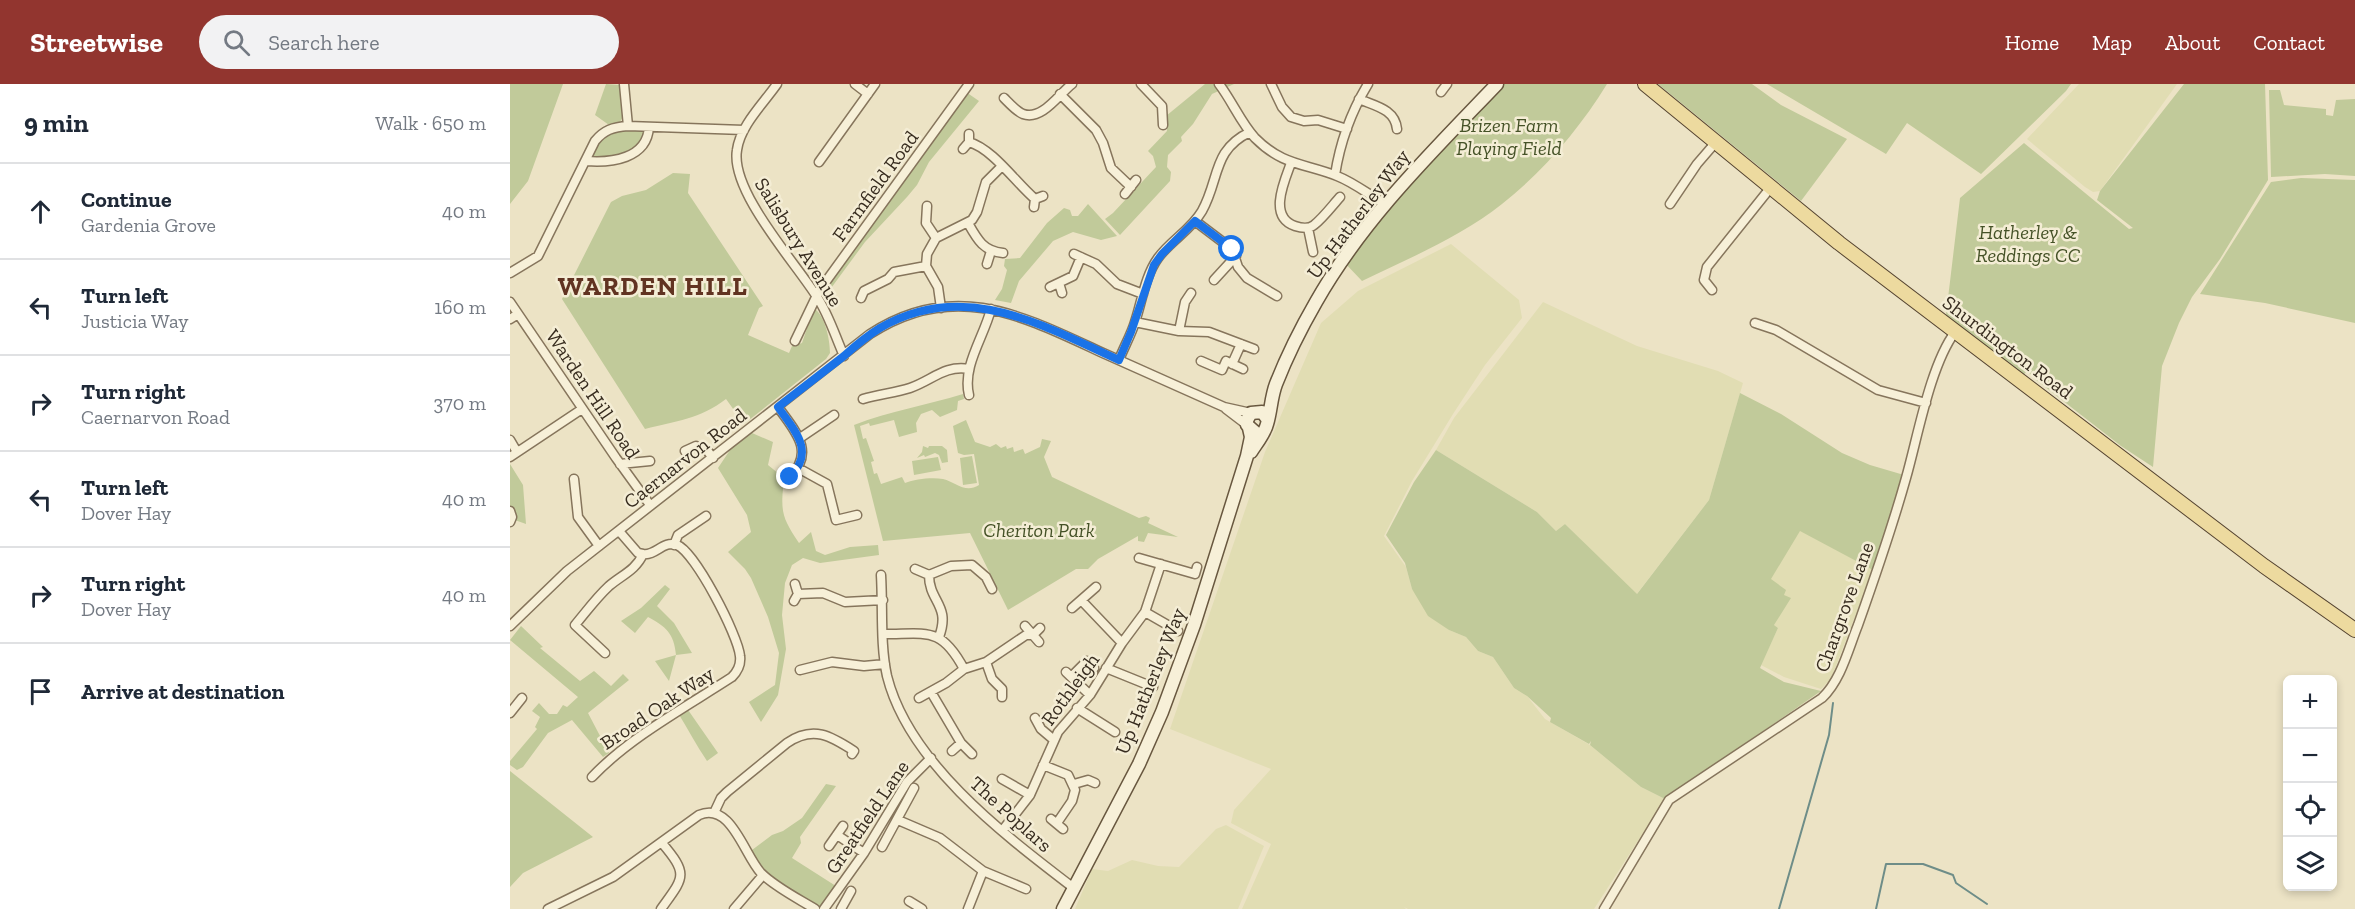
<!DOCTYPE html>
<html lang="en">
<head>
<meta charset="utf-8">
<style>
  :root { --surface:#fff; --page:#f2f2f3; --text:#1f2937; --muted:#747a83; --line:#e0e1e3; --accent:#92352f }
  body { margin:0; font-family:"Zilla Slab",serif; background:var(--page); color:var(--text) }
  .controls { position:absolute; right:18px; bottom:18px; display:grid; overflow:hidden; border-radius:9px; box-shadow:0 3px 9px #0003 }
  .controls button { width:54px; height:54px; display:grid; place-items:center; padding:0; border:0; border-bottom:2px solid var(--line); background:var(--surface); color:var(--text); font:30px sans-serif }
  .stop { position:absolute; width:18px; height:18px; margin:-14px; border:4px solid #1a73e8; border-radius:50%; background:#fff }
  .stop.end { background:#1a73e8; border-color:#fff; box-shadow:0 2px 6px #0008 }
  .list { margin:0; padding:0; list-style:none }
  h2 { display:flex; justify-content:space-between; align-items:center; height:78px; margin:0; padding:0 24px; font-size:26px }
  h2 small { font-size:20px; font-weight:400; color:var(--muted) }
  .list li { display:grid; grid-template-columns:39px 1fr auto; gap:18px; align-items:center; box-sizing:border-box; height:96px; padding:0 24px; border-top:2px solid var(--line) }
  .list b { display:block; font-size:22px; white-space:nowrap }
  .list p { margin:0; font-size:20px; white-space:nowrap; color:var(--muted) }
  .list em { font-size:20px; font-style:normal; color:var(--muted) }
  .icon { flex:none; width:33px; height:33px; fill:none; stroke:currentColor; stroke-width:2; stroke-linecap:round; stroke-linejoin:round }
  .map { position:relative; flex:none; width:1845px; height:825px; overflow:hidden }
  header { display:flex; align-items:center; gap:36px; box-sizing:border-box; height:84px; padding:0 30px; background:var(--accent); color:#fff }
  header strong { font-size:28px }
  nav { display:flex; gap:33px; margin-inline-start:auto; font-size:21px }
  .search { width:420px; height:54px; background:var(--page); display:flex; align-items:center; gap:15px; box-sizing:border-box; padding:0 21px; border-radius:33px; color:var(--muted); font-size:22px }
  main { display:flex }
  aside { flex:1; background:var(--surface) }
  .map>svg:first-child { display:block }
</style>
</head>
<body>
<header>
<strong>Streetwise</strong>
<div class="search"><svg class="icon" aria-label="search" viewBox="0 0 24 24"><circle cx="10" cy="10" r="6"/><path d="M15 15l6 6"/></svg>Search here</div>
<nav><a>Home</a><a>Map</a><a>About</a><a>Contact</a></nav>
</header>
<main>
<aside>
<h2>9 min<small>Walk · 650 m</small></h2>
<ul class="list">
<li><svg class="icon" aria-label="ahead" viewBox="0 0 24 24"><path d="M12 20V5M6 11l6-6 6 6"/></svg><div><b>Continue</b><p>Gardenia Grove</p></div><em>40 m</em></li>
<li><svg class="icon" aria-label="left" viewBox="0 0 24 24"><path d="M17 20v-9H6M10 6l-5 5 5 5"/></svg><div><b>Turn left</b><p>Justicia Way</p></div><em>160 m</em></li>
<li><svg class="icon" aria-label="right" viewBox="0 0 24 24"><path d="M7 20v-9h11M14 6l5 5-5 5"/></svg><div><b>Turn right</b><p>Caernarvon Road</p></div><em>370 m</em></li>
<li><svg class="icon" aria-label="left" viewBox="0 0 24 24"><path d="M17 20v-9H6M10 6l-5 5 5 5"/></svg><div><b>Turn left</b><p>Dover Hay</p></div><em>40 m</em></li>
<li><svg class="icon" aria-label="right" viewBox="0 0 24 24"><path d="M7 20v-9h11M14 6l5 5-5 5"/></svg><div><b>Turn right</b><p>Dover Hay</p></div><em>40 m</em></li>
<li><svg class="icon" aria-label="arrive" viewBox="0 0 24 24"><path d="M6 21V4h12l-3 4 3 4H6"/></svg><div><b>Arrive at destination</b></div></li>
</ul>
</aside>
<div class="map">
<svg width="1845" height="825" viewBox="0 0 1845 825">
  <rect width="100%" height="100%" fill="#ece3c5"/>
  <path fill="#e1ddb3" d="M1569,0H1667L1590,107L1583,108L1575,103L1517,55Z
    M941,160L1009,216L1012,234L975,281L943,330L902,397L874,452L896,483L902,505L939,546L956,553L968,567L983,573L1004,604L1017,612L1035,635L1080,661L1131,703L1155,715L1084,825H898L894,823L896,825H732L761,760L721,739L724,726L761,685L660,645L755,368L811,239L848,207Z
    M1033,218L1127,262L1208,287L1233,299L1199,416L1126,511L1055,440L1046,447L1027,428L926,366L944,334Z
    M1290,446L1363,486L1321,595L1311,605L1274,593L1251,581L1268,544L1264,541L1275,506L1260,495Z
    M716,741L754,762L728,825H565L582,785L598,787L622,776L648,782L669,783L706,745Z"/>
  <path fill="#c1ca9a" d="M0,0H53L18,97L0,120Z
    M96,0L110,1L114,31L110,38L99,41L85,31Z
    M695,0H724L702,10L683,40L671,53L672,57L658,71L657,83L661,88L660,97L610,151L595,135L603,129L646,83L643,72L638,67L657,47L656,32Z
    M987,0H1097C1070,44 1033,88 992,120C950,153 900,174 852,197L833,177Z
    M1148,0H1242L1271,21L1337,55L1291,117Z
    M1257,0H1561L1556,7L1471,90L1397,39L1376,70Z
    M1674,0H1755L1758,96L1710,175L1682,213L1669,239L1652,282L1643,383L1611,362L1525,295L1518,288L1520,283L1512,293L1436,231L1450,114L1514,59L1619,145L1623,144L1587,116L1590,107Z
    M1759,6H1770L1774,21L1816,25V31L1823,32L1826,16L1845,15V92L1815,90L1761,93Z
    M456,8L469,17L419,78L407,101L397,113L355,158L316,211V204Z
    M108,46H133L136,51C116,77 113,72 83,74C83,59 96,52 108,46Z
    M163,89L180,90L178,109L253,222L249,224L238,251L279,269L282,262L292,259L304,224C315,232 320,255 320,269L316,275L234,340L216,315C190,335 166,337 135,345L52,215L101,118L112,112L136,106Z
    M1791,94L1845,96V239L1755,219L1690,210L1761,98Z
    M578,120L607,152L591,156L563,148L543,157L509,197L501,219L485,216L492,205L497,186L494,182L495,175L510,174L537,139L554,124L560,126L562,132H568Z
    M1230,309L1271,330L1332,369L1360,381L1394,391L1363,486L1290,447L1261,495L1276,506L1274,511L1281,514L1264,541L1268,544L1250,584L1274,598L1311,607L1155,715L1131,703L1080,661L1081,657L1079,660L1040,638L1041,634L1017,612L1004,604L983,573L968,567L956,553L939,546L918,532L902,505L895,479L876,451L904,398L926,366L1027,428L1046,447L1055,440L1127,510L1199,416Z
    M453,310L454,315L448,317L447,326L430,333L422,326L411,330L406,339L407,348L389,353L384,336L360,342L359,339L350,342L353,355L356,354L364,377L361,378L364,390L367,389L371,400L392,393L395,399C405,395 422,393 433,395C446,398 455,410 469,401L464,370L454,371L448,369L443,342L456,336L465,358L480,363L486,360L491,364L496,362L497,365L503,363L504,368L513,365L515,370L530,363L532,355L541,357L534,373L542,393L629,434L636,432L640,434L638,439L668,453L638,449L634,458L628,457V452L588,475L578,485H566L498,526L460,449L373,457L344,341C380,327 417,321 453,310Z
    M242,349L263,358L258,381L274,394C271,426 270,431 289,459L301,448L306,467L315,471L340,463L368,461L369,471L310,479L293,474L282,481L275,499L272,531L276,565L268,611L251,638L239,618L265,601L269,569L258,533L241,494L235,485L218,468L241,448L237,431L208,384L224,360Z
    M413,362L418,364L419,362H432L437,366L438,378L432,379L429,371L425,369L415,373L414,371L407,374L412,368Z
    M462,372L467,399L453,401L450,374Z
    M428,373L431,386L404,391L402,377Z
    M0,380L13,401L16,440L2,435L0,438Z
    M155,501L160,505L147,522L164,539L182,569L166,571L159,597L145,577L166,571C164,549 156,543 138,533L125,549L111,537L131,524Z
    M11,542L33,563L30,564L70,597L84,587L101,602L113,590L119,596L78,629L99,669L93,673L62,636L38,649L13,683L7,686L0,681V677L27,645L25,643L30,633L22,627L29,619L39,630H47L53,621L57,623L68,613L0,556Z
    M176,623L208,669L197,677C186,661 178,645 168,629Z
    M0,687L83,753L13,789L0,803Z
    M316,700L326,702L290,753L291,759L282,774L329,804L314,825C287,825 255,788 238,769L262,751L273,747L292,734Z"/>
  <g fill="none" stroke-linecap="round" stroke-linejoin="round">
    <path stroke="#6e8d88" stroke-width="2" d="M1269,825L1319,651L1323,619
      M1366,825L1376,780H1413L1443,791L1446,799L1477,820"/>
    <g stroke="#86755c" stroke-width="11">
      <path id="street" d="M114,0L118,42
        M267,0C253,20 230,42 227,66C220,107 285,178 307,213C319,231 325,252 334,272
        M345,0L358,10
        M631,0L652,22L653,41
        M709,0C722,17 731,39 745,54C773,82 794,79 827,92C845,99 859,111 875,120
        M761,0L772,23L781,33L794,37L808,36L837,45
        M931,8L937,0
        M550,10L586,46L593,59L601,84L621,103
        M494,14C499,19 506,27 513,30C532,37 549,10 562,0
        M849,15C865,22 885,25 887,45
        M459,58C483,65 506,99 525,115
        M453,65L459,58V50
        M76,77C101,79 137,75 139,43
        M309,78L365,0
        M781,79C774,98 758,133 785,142C791,144 799,145 804,141C813,134 822,122 830,113
        M825,91C830,59 841,28 858,0
        M615,110L626,96
        M1160,120L1187,80L1206,58
        M417,122L416,139L426,154
        M524,123L525,115L533,112
        M685,137L722,165L728,183L737,194L767,212
        M458,139C467,155 473,167 493,169
        M798,144L803,168
        M564,170L586,180L607,200L633,210
        M477,180L481,167
        M0,189L28,172L85,57C94,46 103,43 118,42L234,46
        M704,196L726,172
        M549,199L552,209
        M540,203L563,192L571,173
        M1202,206L1194,196L1197,183L1261,103
        M351,214L354,207L378,195L384,188L416,182
        M0,218L106,374L140,421
        M431,224L428,203L416,182L417,170L426,154L462,136L467,128L476,98L492,82
        M0,235L8,230
        M625,238L669,247L699,248L744,265
        M1245,239L1266,246L1368,306L1416,319
        M669,247L675,218L681,209
        M285,257L309,207L459,0
        M609,276C614,263 621,251 625,238C632,217 635,192 648,174C661,156 681,146 692,127C710,95 702,66 740,48
        M691,277L712,286L716,277L733,285
        M722,280L731,260
        M459,311C452,282 474,253 481,225
        M353,315C369,310 385,309 400,304C423,296 434,281 459,285
        M268,323C284,346 306,367 280,393
        M716,325L737,341
        M290,354L324,331
        M0,356L7,368
        M175,367L186,362L196,365L203,374
        M0,373L72,325
        M110,380L140,377
        M288,384L317,400L326,436L347,431
        M64,395L68,433L89,462
        M0,427L2,433L0,438
        M109,447L128,469L133,470
        M164,461L168,451L196,432
        M629,474L685,490L687,483
        M405,485L419,491L441,482L462,481L476,493L482,505
        M371,491C373,524 370,560 377,592C399,680 496,752 565,805
        M419,491C419,518 441,521 429,553
        M285,500L288,510
        M284,517L288,510L313,509L335,518L373,516
        M572,517L612,559
        M562,524L586,503
        M635,528L668,547
        M0,542L57,487L360,250C444,195 513,232 593,269C633,287 674,305 714,323L741,329
        M515,542L529,558
        M374,550C417,550 431,542 454,585
        M476,578L482,595L492,605V613
        M596,584L643,603
        M290,586L322,578L354,582L375,580
        M556,588L580,611
        M561,593L577,577L584,584
        M421,608L451,659L462,670
        M409,614L436,599L454,585L476,578L516,551H523L530,544
        M567,624L605,648
        M0,629L12,614
        M525,634L531,645L544,656
        M442,667L451,659
        M533,681L558,691L565,706L562,717L547,739
        M82,693C120,653 176,623 222,593C228,587 231,580 230,572C228,551 185,468 167,461C153,456 146,472 133,470C126,486 112,491 99,502C86,514 76,528 65,541L95,569
        M492,695L520,711
        M564,700L578,696L585,699
        M204,729L211,714L217,708L277,659C303,641 321,652 344,667L342,670
        M541,735L553,745
        M388,736L430,754L473,787L516,805
        M492,747L520,711L548,648L580,611L612,559L635,528L651,480
        M327,751L354,769
        M319,762L333,742
        M372,763L404,704
        M399,817L412,825
        M38,825L103,793L189,731C221,717 234,771 251,789C265,803 287,814 305,825
        M151,825C174,793 179,791 152,759
        M224,825L253,791
        M314,825L354,769L397,698L421,674
        M331,825L341,807
        M458,825L473,787
        M1094,825L1159,716L1312,614C1331,596 1338,566 1348,541C1365,493 1382,444 1396,394C1408,352 1420,282 1445,248"/>
    </g>
    <g stroke="#68573f" stroke-width="15">
      <path id="secondary" d="M745,348L737,341V336L741,329L752,328L758,336
        M741,368C746,360 755,349 757,340C761,327 761,313 766,300C777,272 791,244 806,218C853,135 922,68 987,0
        M553,825L629,680L652,628L684,541L737,372L741,353L739,344"/>
    </g>
    <g stroke="#544330" stroke-width="16">
      <path id="primary" d="M1135,0L1329,159L1754,482L1845,546"/>
    </g>
    <use href="#street" stroke="#f7f0d8" stroke-width="8"/>
    <use href="#secondary" stroke="#f7f0d8" stroke-width="12"/>
    <use href="#primary" stroke="#edda9f" stroke-width="14"/>
  </g>
  <g fill="none" stroke-linecap="round" stroke-linejoin="round">
    <path stroke="#1a73e8" stroke-width="8" d="M280,393C306,367 284,346 268,323C290,306 312,289 334,272C345,262 357,252 370,244C454,195 532,241 609,276L621,248L644,181L652,170L685,137L722,165"/>
  </g>
  <g text-anchor="middle" dominant-baseline="central" stroke-width="5" stroke-linejoin="round" paint-order="stroke">
    <g font-size="20" font-style="italic" fill="#455227" stroke="#f4edd5">
      <text x="999" y="41">Brizen Farm<tspan x="999" dy="23">Playing Field</tspan></text>
      <text x="1518" y="148">Hatherley &amp;<tspan x="1518" dy="23">Reddings CC</tspan></text>
      <text x="529" y="446">Cheriton Park</text>
    </g>
    <g font-size="20" fill="#372c1f" stroke="#f4edd5">
      <text transform="translate(365 102) rotate(-54)">Farmfield Road</text>
      <text transform="translate(848 130) rotate(-53)">Up Hatherley Way</text>
      <text transform="translate(289 158) rotate(58)">Salisbury Avenue</text>
      <text transform="translate(1498 263) rotate(37)">Shurdington Road</text>
      <text transform="translate(83 310) rotate(56)">Warden Hill Road</text>
      <text transform="translate(175 374) rotate(-38)">Caernarvon Road</text>
      <text transform="translate(1334 523) rotate(-70)">Chargrove Lane</text>
      <text transform="translate(640 597) rotate(-68)">Up Hatherley Way</text>
      <text transform="translate(560 605) rotate(-54)">Rothleigh</text>
      <text transform="translate(147 624) rotate(-34)">Broad Oak Way</text>
      <text transform="translate(501 730) rotate(42)">The Poplars</text>
      <text transform="translate(357 733) rotate(-56)">Greatfield Lane</text>
    </g>
    <g font-size="26" font-weight="bold" letter-spacing="1.5" fill="#613321" stroke="#f4edd5">
      <text x="143" y="202">WARDEN HILL</text>
    </g>
  </g>
</svg>
<div class="controls">
<button>+</button>
<button>−</button>
<button><svg class="icon" aria-label="locate" viewBox="0 0 24 24"><circle cx="12" cy="12" r="6"/><path d="M12 2v4M12 18v4M2 12h4M18 12h4"/></svg></button>
<button><svg class="icon" aria-label="layers" viewBox="0 0 24 24"><path d="M12 4l9 5-9 5-9-5zM3 14l9 5 9-5"/></svg></button>
</div>
<div class="stop" style="left:722px;top:165px"></div>
<div class="stop end" style="left:280px;top:393px"></div>
</div>
</main>
</body>
</html>
